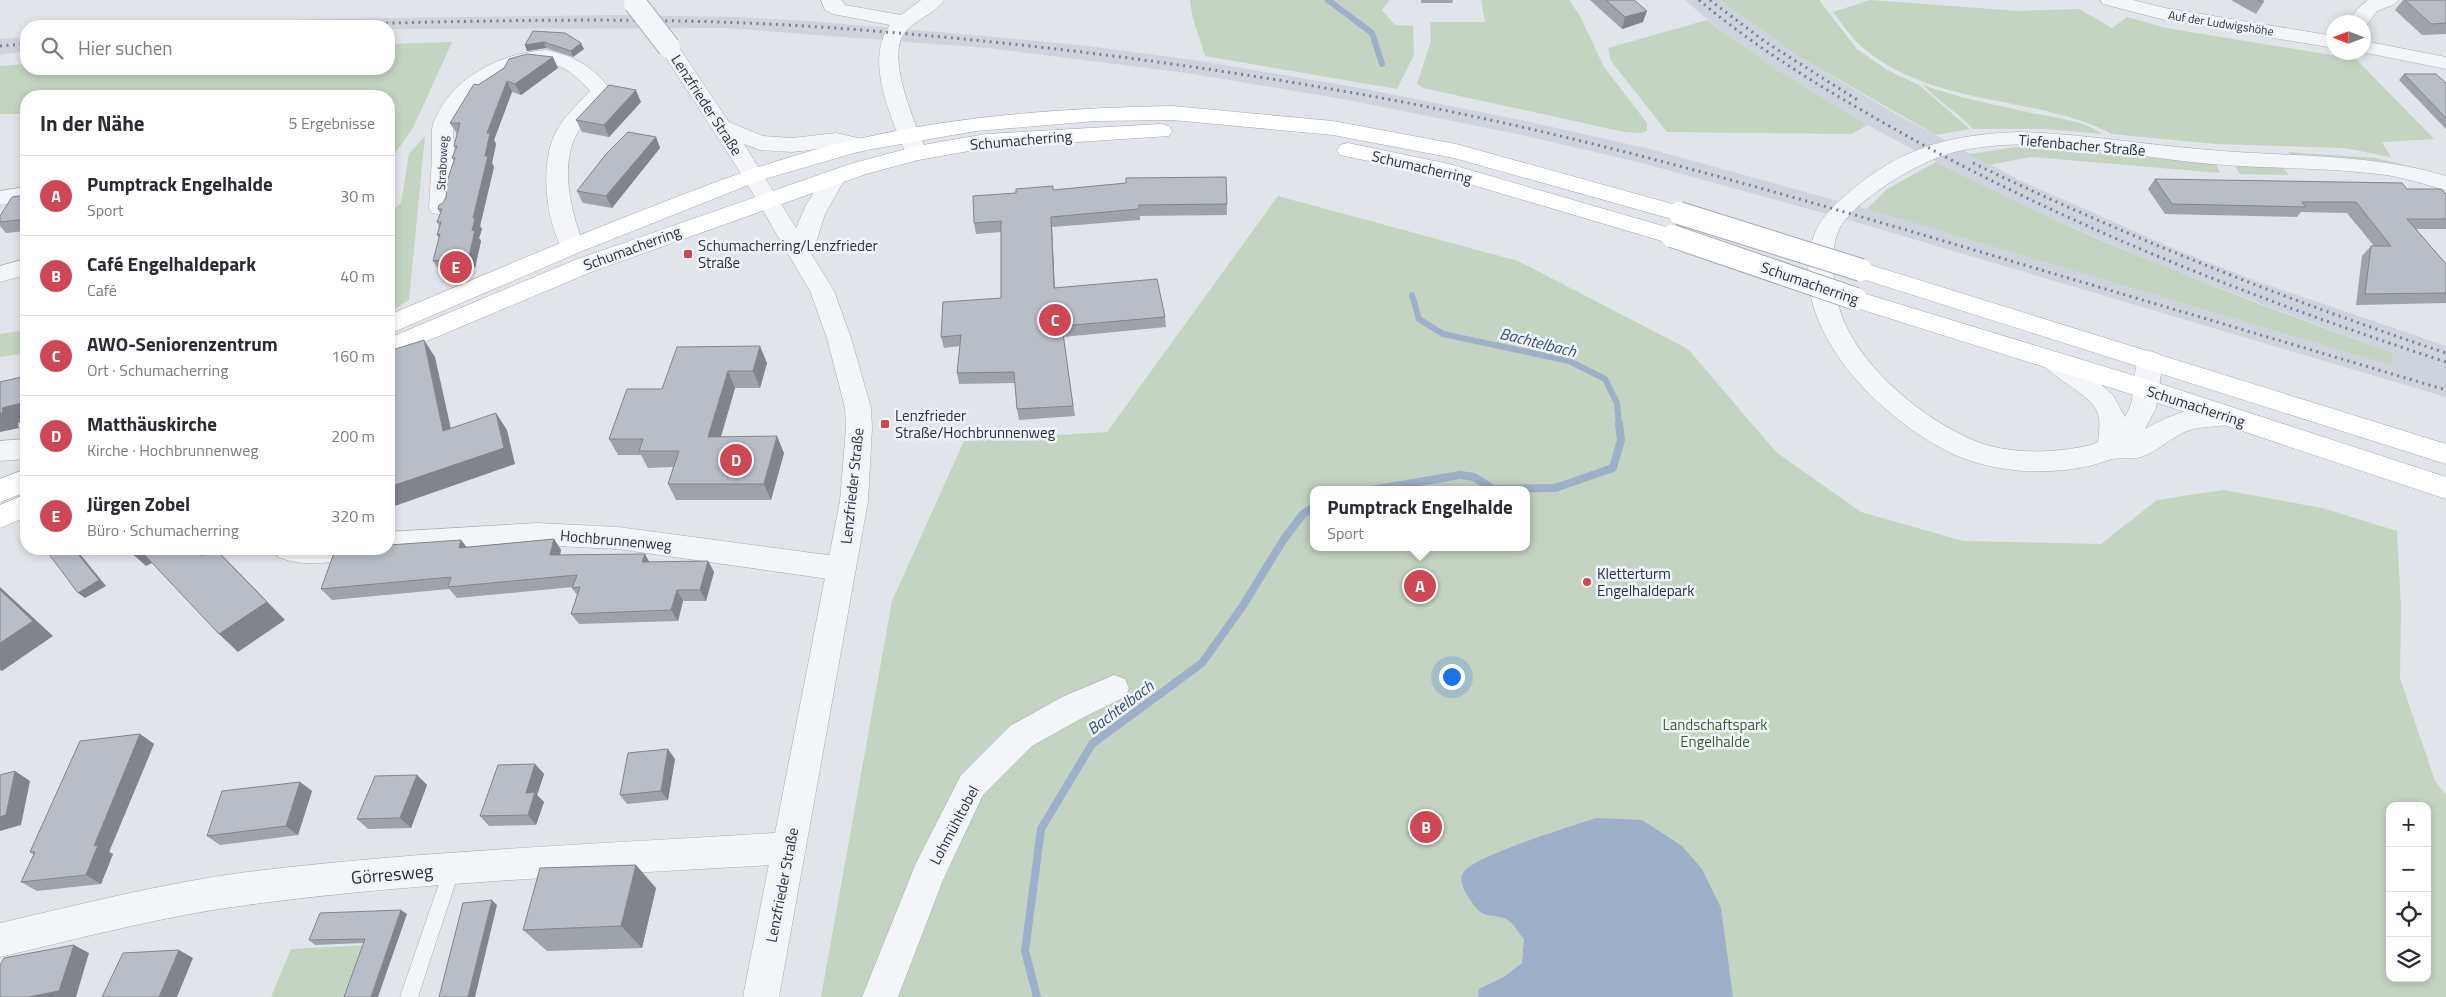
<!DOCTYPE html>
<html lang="de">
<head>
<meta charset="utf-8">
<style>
  :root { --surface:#fff; --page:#f7f7f7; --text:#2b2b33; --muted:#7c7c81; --line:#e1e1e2; --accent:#cd4754 }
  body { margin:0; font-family:"Titillium Web",sans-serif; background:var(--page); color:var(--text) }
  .controls { position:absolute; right:15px; bottom:15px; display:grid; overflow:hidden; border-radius:10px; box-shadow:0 2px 8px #0003 }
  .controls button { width:45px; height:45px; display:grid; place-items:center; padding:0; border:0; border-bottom:1px solid var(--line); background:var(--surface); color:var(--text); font:25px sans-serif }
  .compass { position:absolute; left:2326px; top:15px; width:45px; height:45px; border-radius:50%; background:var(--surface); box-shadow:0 2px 8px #0003; rotate:270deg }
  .you { position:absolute; left:1451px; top:676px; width:18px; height:18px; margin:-12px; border:4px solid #fff; border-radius:50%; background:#1a73e8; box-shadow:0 0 0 8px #1a73e833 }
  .badge { display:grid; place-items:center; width:32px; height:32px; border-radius:50%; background:var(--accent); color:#fff; font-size:16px; font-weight:700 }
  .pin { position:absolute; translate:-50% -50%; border:2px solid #fff; box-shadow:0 1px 5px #0006 }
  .popup { position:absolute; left:1310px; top:486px; width:220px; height:65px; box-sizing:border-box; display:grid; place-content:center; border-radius:10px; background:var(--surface); filter:drop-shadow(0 1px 4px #0005); font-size:16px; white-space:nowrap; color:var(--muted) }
  .popup b { font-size:19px; color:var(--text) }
  .popup::after { content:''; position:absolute; left:50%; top:100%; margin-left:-10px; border:10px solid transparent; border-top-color:var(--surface) }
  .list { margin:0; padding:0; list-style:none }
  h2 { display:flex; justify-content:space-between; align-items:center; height:65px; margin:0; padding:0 20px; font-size:21px }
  h2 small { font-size:16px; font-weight:400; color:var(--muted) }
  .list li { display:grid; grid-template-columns:32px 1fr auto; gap:15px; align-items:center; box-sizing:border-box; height:80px; padding:0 20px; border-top:1px solid var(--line) }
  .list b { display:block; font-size:19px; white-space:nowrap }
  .list p { margin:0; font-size:16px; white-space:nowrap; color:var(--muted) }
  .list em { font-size:16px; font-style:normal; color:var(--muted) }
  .icon { flex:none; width:28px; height:28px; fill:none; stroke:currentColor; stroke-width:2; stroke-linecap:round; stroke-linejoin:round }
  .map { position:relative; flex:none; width:2446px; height:997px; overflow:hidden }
  .search { position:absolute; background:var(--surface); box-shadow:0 2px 8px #0003; left:20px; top:20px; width:375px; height:55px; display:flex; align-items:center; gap:12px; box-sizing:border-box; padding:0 18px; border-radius:20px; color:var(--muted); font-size:19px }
  .panel { position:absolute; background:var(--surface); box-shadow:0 2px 8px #0003; left:20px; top:90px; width:375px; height:465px; border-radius:20px }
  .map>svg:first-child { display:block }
</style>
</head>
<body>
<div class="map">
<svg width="2446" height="997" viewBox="0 0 2446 997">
  <rect width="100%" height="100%" fill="#e1e4e9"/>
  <path fill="#cfd3db" d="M1685,0H1720L1801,58L1896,114L2019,180L2177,250L2256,281L2446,346V397L1856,222L1642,163L1517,134L1348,100L1194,74L988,48L727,28L389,29V26H170L320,19L617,15L735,17L808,21L995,37L1088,46L1200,61L1360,88L1525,121L1650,149L1867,209L2391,364L2393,353L2169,269L2003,197L1867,125L1777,70L1708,20Z
    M26,37V51L0,55V39Z"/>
  <path fill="#c5d3c2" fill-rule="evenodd" d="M1190,0H1390L1382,10L1395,25L1413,26L1414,55L1397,89L1205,56L1192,15Z
    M1481,0H1569L1580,16L1604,67L1647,123V131L1640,133L1624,132L1423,88L1417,84L1431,41L1430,22H1485Z
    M1720,0H1819L1857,49L1887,70L1919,85L1970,129L1936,135L1801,58Z
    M1870,0L2019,11L2079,9L2112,28L2127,17L2166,28L2356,59L2434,139L2382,142L2391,157L2344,148L2216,144L2112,134C2032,93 1935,109 1862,47C1851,38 1842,23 1833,12Z
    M1707,20L1777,70L1867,125L1852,134L1667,132L1611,61L1608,48Z
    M452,42L413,128L389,162V96H26V114H0V66L26,64V69H389V44Z
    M1923,85C1959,98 1995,105 2032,113C2052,117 2087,121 2102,134L2045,129H1973C1958,112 1938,102 1923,85Z
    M425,136L409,300L389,313V213L401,203L409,154Z
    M2016,147L2055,148L2216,164L2220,173L2031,157L1989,165L1969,154Z
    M2288,152L2376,158L2426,170V173L2292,157Z
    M1936,162C2083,239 2238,297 2393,353L2391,365L1867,209L1887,189Z
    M2234,164L2283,168L2289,175L2240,174Z
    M1278,196L1518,261L1688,349L1776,452L1861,512L1963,541L2101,544L2157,500L2223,490L2322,508L2397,531L2401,607L2400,678L2435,781L2446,795V997H821L892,601L964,441L1107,432ZM1314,490H1526V547H1314ZM2390,806H2427V978H2390Z
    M26,330V353L0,357V334Z
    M368,945L348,997H271L291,949Z"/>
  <path fill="#9cb0c9" d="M1596,818L1642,820L1682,846L1702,869L1721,908L1733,997H1478L1479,989L1504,977L1522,963L1524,939C1519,934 1513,922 1506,919C1489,912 1484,921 1471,901C1466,894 1458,882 1463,873C1472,856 1573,826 1596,818Z"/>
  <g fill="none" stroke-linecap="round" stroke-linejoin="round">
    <path stroke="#9cb0c9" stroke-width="6" d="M1328,0L1372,33L1382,64
      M1412,295L1419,319L1443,334L1569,361L1605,379L1617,403L1619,425"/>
    <path stroke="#9cb0c9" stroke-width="8" d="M1372,490L1460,475L1474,477L1493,489L1555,488L1613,468L1621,440L1619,424
      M1037,997L1025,951L1041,829L1092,744L1202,663L1242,607L1284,539L1303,514L1314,507"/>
    <g stroke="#a6abb3" stroke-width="1">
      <path id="service" d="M452,861L458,863L460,869L418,997H400L444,869L446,863Z"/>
    </g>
    <g stroke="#a6abb3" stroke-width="1">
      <path id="minor" d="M821,0H841L845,5L901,15L921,0H944C934,15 913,20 903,35C887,61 916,127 928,153L925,158L917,160L909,158L906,153C891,118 864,59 890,25L833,14L825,10Z
        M2100,0H2133L2165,8L2334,36V48L2165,20L2103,4Z
        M2368,0H2398L2395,4L2377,11L2366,26L2364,27V22H2349L2357,9Z
        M2364,41L2446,57V69L2362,52H2364Z
        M546,50C574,56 595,67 611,91C602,105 588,115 579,130C558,164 571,211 584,246L580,252L572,254L564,252C546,223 540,167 554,136C562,118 577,105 590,91C579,78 563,64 546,63C510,60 467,91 455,124C452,131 454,139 454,147C454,167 452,188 451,208L448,213L440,215L432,213L429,208C430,188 432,167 432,147C432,139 431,131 433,124C450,78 500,53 546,50Z
        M2021,132C2085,134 2147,145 2210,150C2290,157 2368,153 2446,176V190C2426,185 2406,178 2386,175C2328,167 2269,169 2211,164C2128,157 2041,133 1959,151C1924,158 1863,195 1842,224C1834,237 1832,255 1833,269C1834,287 1837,303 1843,319C1864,371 1927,422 1978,442C2012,455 2056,453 2091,445L2098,442C2099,432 2101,421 2097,411C2089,395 2060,381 2046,368L2042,362L2046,356L2055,353L2064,356L2097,381L2113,395L2125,417C2138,398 2130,373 2141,354L2150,351L2159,354L2163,360L2156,408L2145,429C2169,415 2208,400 2235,409L2239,416L2235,423C2220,428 2202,425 2187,431C2172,437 2159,450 2144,456C2134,460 2123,457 2112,459C2103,461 2094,466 2084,467C2065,471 2043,472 2023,471C2000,469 1976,464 1955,455C1882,421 1785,328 1813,238C1819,219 1833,206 1848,193C1901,147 1952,134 2021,132Z
        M26,187V201L0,205V191Z
        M26,259V275L0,282V266Z
        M26,439V459L0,461V441Z
        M537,523L618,527L842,557L852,561L856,569L852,577L842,581L618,549L537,545L389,554L378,549H389V532Z
        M274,549H354L350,557C327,565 300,566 278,557Z
        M1114,675L1125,679L1129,688L1125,697L1084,717L1032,746L983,795L943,880L898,997H862L916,863L961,775L1010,726L1062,697Z
        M789,832L801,837L806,848L801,859L789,864C608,875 426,881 247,905C163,916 81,938 0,957V923C82,904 164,883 247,872C426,850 608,844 789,832Z"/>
    </g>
    <g stroke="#a6abb3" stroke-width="1">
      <path id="tertiary" d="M669,41L676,43L729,122L763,136L792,138L836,133L867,140L870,145L867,150L859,152L836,147L792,152L760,150L744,144L796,228L806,205L827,172L835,170L843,172L846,177L825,214L812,255L834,291L851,338L871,408L872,428L868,501L779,997H743L840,501L846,428L845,408L827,338L810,291L742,175L659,47L662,43Z"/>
    </g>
    <g stroke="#a0a7b5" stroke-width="1">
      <path id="primary" d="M1172,106L1333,121L1456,144L1687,208L1690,213L1687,218L1679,221L1454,158L1333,135L1172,120L1096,121L976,131L861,151L761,180L580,252L389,334V315C476,278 563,241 651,207C719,180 787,155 858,139C961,115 1067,108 1172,106Z
        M1161,124L1169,126L1172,131L1169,136L986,148L918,160L866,174L591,272L389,357V338L575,260L850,164L917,146L986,134Z
        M1348,143L1449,164L1680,231L1684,236L1680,241L1672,244L1446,177L1340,155L1337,150L1340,145Z
        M1861,262L2446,444V464L1853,276L1849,270L1853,264Z
        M1856,291L2155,382L2446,477V499L2137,396L1847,305L1844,299L1847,293Z
        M26,469V492L0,502V479Z
        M26,494V517L0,528V505Z"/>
    </g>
    <use href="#service" fill="#f3f5f8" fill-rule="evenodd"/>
    <use href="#minor" fill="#f3f5f8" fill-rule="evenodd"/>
    <use href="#tertiary" fill="#f3f5f8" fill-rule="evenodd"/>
    <use href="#primary" fill="#fff" fill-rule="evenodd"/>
    <path stroke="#7a8293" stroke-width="3" stroke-dasharray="2 4.5" stroke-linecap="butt" d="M1699,0C1756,48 1819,86 1884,123C2062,225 2252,298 2446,362
      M1710,0L1764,41L1859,101
      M269,26C447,22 627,15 805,26C987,38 1168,60 1348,92C1557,128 1761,187 1964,247C2125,295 2285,342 2446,390
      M0,46L26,44
      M1973,163C2127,237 2284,299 2446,353"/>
    <g stroke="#a6abb3" stroke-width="24" stroke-linecap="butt">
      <path id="tertiary-bridge" d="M635,3L669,47"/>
    </g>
    <g stroke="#a0a7b5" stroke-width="24" stroke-linecap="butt">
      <path id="primary-bridge" d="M1679,213L1861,270
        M1672,236L1856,299"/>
    </g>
    <use href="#tertiary-bridge" stroke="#f3f5f8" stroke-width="22"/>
    <use href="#primary-bridge" stroke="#fff" stroke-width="22"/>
  </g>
  <path fill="#9ea3aa" d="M1421,0H1453L1452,3H1421Z
    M1590,0H1634L1643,22L1622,29Z
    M2231,0H2263V3L2256,14Z
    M2403,0H2446V34L2422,35L2395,10Z
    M533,31L584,49L573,57L546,48L527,51L525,45Z
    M504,68H558L521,95L512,92L494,140L496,144L492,163L494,167L480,226L482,229L479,238L481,241L475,268L440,272L433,261L439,238L437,235L439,226L437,222L440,213L438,209L443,203L446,197L454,161L452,158L456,150L454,146L457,134L450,123L478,85Z
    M2404,74L2446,83V129L2399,80Z
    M641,102L609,137L582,132L576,120Z
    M656,137L660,148L612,208L583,203L577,191Z
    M1226,177L1227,215L1140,216V220L1052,227L1055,288L1165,317L1166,327L1063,337L1075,416L1019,420L1017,409L1015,383L959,384L957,373L960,346L944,348L941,337L1001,298V232L976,234L974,223L1053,190Z
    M2155,179L2407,189L2446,194V229H2416L2446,264V303L2356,305L2362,256L2371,246H2374L2347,213L2301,212L2297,217L2165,214L2148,189Z
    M26,195V231L6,233L0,226V216Z
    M677,347L767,363L760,388H735L721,437L784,453L771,500H676L668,484L673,467L648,468L641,455H618L609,439L662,389Z
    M554,539L561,550L560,555L649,562L708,561L714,572L706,601H683L678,621L579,624L571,614L577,595L572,588L573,587L457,598L449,589L332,600L321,589L467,547Z
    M140,734L154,744L109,852L113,854L101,884L37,891L21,882L34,855L30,852Z
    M675,759L668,800L627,804L620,795Z
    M535,764L544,774L537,795L544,802L536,825L489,826L480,816Z
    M417,775L427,785L411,828L368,829L357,819Z
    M300,782L312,791L298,835L220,845L207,836Z
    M656,888L642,948L547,951L523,930Z
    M407,914L364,943L315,945L309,940Z"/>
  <path fill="#81848b" d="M1647,11L1643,22L1622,29L1625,17Z
    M544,42L546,48L527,51L525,45Z
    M581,43L584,49L573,57L571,51Z
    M553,57L558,68L521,95L515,84Z
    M507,81L512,92L494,140L496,144L492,163L494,167L480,226L482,229L479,238L481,241L475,268L469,257L473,218L485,156L487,133Z
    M636,90L641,102L609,137L604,125Z
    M656,137L660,148L612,208L606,196Z
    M1051,217L1052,227L1055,299L1054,288Z
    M424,340L435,357L455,447L443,431Z
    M760,346L767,363L760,388L753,371Z
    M728,371L735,388L716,453L708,437Z
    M26,402V421L18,423L19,428L0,432V404Z
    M496,413L507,430L515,464L389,508V487Z
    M777,436L784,453L771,500L764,484Z
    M554,539L561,550L557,566L550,555Z
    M461,540L470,551L459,548Z
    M74,549H76L106,586L85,598L78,593Z
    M127,549H140L154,562L146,566Z
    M200,549H216L285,620L238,652L219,634Z
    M645,554L651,565L642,562Z
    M708,561L714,572L706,601L700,590Z
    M0,587L53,636L2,671L0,670Z
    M677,590L683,601L678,621L671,610Z
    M140,734L154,744L109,852L113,854L101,884L86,875L94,846Z
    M668,749L675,759L668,800L661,791Z
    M535,764L544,774L537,795L544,802L536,825L528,815L526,793Z
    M15,771L30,781L21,825L0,831V817Z
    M417,775L427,785L411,828L400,818Z
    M300,782L312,791L298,835L286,826Z
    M636,865L656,888L642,948L621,926Z
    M492,900L497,905L475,997H468Z
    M401,910L407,914L378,997H371Z
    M74,945L89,953L76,997H28Z
    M179,950L193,958L177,997H159Z"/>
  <path fill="#b8bdc6" stroke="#81848b" d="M1606,0H1634L1647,11L1625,17Z
    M2258,0H2263V3Z
    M2405,0H2446V23L2431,24Z
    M533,31L565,33L581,43L571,51L544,42L525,45Z
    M527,54L553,57L515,84L507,81L487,133H490L485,156H488L473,218H475L472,231L475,230L469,257L433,261L440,234L437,235L441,222H437L442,209H438L439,205L443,203L446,197L448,178L455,158H452L457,146H454L460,123H450L474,84L478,85L492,76L504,68L509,59Z
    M2404,74H2436L2446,83V118Z
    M609,85L636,90L604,125L576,120Z
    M628,132L656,137L606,196L577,191L606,154Z
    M1226,177L1227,204L1139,205V209L1051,217L1054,288L1157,279L1165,317L1062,326L1073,406L1017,409L1014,372L957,373L961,335L941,337L943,302L1001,298V221L974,223L973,196L1016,193V189L1053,186V190L1126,183V178Z
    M2155,179L2402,183L2407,189H2441L2446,194V219H2407L2446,264V293L2365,294L2371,246H2391L2356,202H2302L2306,207L2172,204Z
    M26,195V219L0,222V216L12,197Z
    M424,340L443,431L496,413L504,448L389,487V449H390L389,441V351Z
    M760,346L753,371H728L708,437L777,436L764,484H668L679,451H639L643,439H609L627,389H662L677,347Z
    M26,376V402L2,408L3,413H0V382Z
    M554,539L550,555L645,554L642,562L708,561L700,590H677L671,610L571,614L580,587L572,588L577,575L448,587L451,577L321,589L335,550L349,549H389V545L461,540L459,548Z
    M56,549H74L99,580L78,593L48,553Z
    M139,549H200L201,555L219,553L267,602L219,634Z
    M0,590L33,621L0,643Z
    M140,734L94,846L98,845L86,875L21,882L35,852H30L80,741Z
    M668,749L661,791L620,795L628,753Z
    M535,764L526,793L535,792L528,815L480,816L498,765Z
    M15,771L6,815L0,817V775Z
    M417,775L400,818L357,819L375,776Z
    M300,782L286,826L207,836L222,791Z
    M636,865L621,926L523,930L540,868Z
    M492,900L468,997H439L463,903Z
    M401,910L371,997H344L365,939L309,940L320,913Z
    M74,945L59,991L28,997H0V964H1L4,958Z
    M179,950L159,997H102L123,953Z"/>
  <g fill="#cd4754" stroke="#f0f3f7" stroke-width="2">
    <rect x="683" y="249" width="10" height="10" rx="2.5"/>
    <rect x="880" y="419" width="10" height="10" rx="2.5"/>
    <circle cx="1587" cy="582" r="5"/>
  </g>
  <g text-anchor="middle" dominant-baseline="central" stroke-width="5" stroke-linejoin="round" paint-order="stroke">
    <g font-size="12" fill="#293141" stroke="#f0f3f7">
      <text transform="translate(2221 23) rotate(9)">Auf der Ludwigshöhe</text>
      <text transform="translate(442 163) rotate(-87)">Straboweg</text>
    </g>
    <g font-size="15" fill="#293141" stroke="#f0f3f7">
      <text transform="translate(707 105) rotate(57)">Lenzfrieder Straße</text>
      <text transform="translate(1021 140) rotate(-5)">Schumacherring</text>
      <text transform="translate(2082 145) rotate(5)">Tiefenbacher Straße</text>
      <text transform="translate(1422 167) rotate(13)">Schumacherring</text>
      <text transform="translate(632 248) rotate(-20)">Schumacherring</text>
      <text transform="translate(1810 283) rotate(19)">Schumacherring</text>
      <text transform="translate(2196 406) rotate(18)">Schumacherring</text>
      <text transform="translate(852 486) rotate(-84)">Lenzfrieder Straße</text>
      <text transform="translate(616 540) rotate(5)">Hochbrunnenweg</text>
      <text transform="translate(954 825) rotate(-62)">Lohmühltobel</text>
      <text transform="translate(782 885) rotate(-79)">Lenzfrieder Straße</text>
    </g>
    <g font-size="15" fill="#293141" stroke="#f0f3f7" text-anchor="start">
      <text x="698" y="245">Schumacherring/Lenzfrieder<tspan x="698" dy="17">Straße</tspan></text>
      <text x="895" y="415">Lenzfrieder<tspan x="895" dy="17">Straße/Hochbrunnenweg</tspan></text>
      <text x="1597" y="573">Kletterturm<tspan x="1597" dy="17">Engelhaldepark</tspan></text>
    </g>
    <g font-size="15" fill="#3c5c37" stroke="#f0f3f7">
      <text x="1715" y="724">Landschaftspark<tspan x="1715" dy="17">Engelhalde</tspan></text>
    </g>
    <g font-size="16" font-style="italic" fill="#344d74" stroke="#f0f3f7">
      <text transform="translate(1538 342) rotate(14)">Bachtelbach</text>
      <text transform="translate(1120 707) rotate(-37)">Bachtelbach</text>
    </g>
    <g font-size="18" fill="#293141" stroke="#f0f3f7">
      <text transform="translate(392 874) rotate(-5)">Görresweg</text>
    </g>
  </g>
</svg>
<div class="controls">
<button>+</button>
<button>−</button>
<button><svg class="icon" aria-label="locate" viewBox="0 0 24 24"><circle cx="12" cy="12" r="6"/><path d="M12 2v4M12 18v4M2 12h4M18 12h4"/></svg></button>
<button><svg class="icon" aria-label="layers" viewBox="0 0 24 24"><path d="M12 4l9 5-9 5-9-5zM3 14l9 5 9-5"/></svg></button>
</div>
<svg class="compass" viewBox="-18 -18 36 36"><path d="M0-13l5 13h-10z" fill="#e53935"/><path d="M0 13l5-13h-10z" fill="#7c7c81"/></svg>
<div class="you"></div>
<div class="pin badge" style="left:1420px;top:586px">A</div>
<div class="popup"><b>Pumptrack Engelhalde</b>Sport</div>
<div class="pin badge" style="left:1426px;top:827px">B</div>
<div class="pin badge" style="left:1055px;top:320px">C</div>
<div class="pin badge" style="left:736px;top:460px">D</div>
<div class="pin badge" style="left:456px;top:267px">E</div>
<div class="search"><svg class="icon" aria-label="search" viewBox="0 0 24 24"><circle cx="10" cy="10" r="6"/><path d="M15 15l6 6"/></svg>Hier suchen</div>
<section class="panel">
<h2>In der Nähe<small>5 Ergebnisse</small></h2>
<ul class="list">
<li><span class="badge">A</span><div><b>Pumptrack Engelhalde</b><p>Sport</p></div><em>30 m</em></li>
<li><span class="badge">B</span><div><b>Café Engelhaldepark</b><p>Café</p></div><em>40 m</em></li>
<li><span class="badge">C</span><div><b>AWO-Seniorenzentrum</b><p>Ort · Schumacherring</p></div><em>160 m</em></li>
<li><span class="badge">D</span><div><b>Matthäuskirche</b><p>Kirche · Hochbrunnenweg</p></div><em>200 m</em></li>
<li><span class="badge">E</span><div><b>Jürgen Zobel</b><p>Büro · Schumacherring</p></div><em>320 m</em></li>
</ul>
</section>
</div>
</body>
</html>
